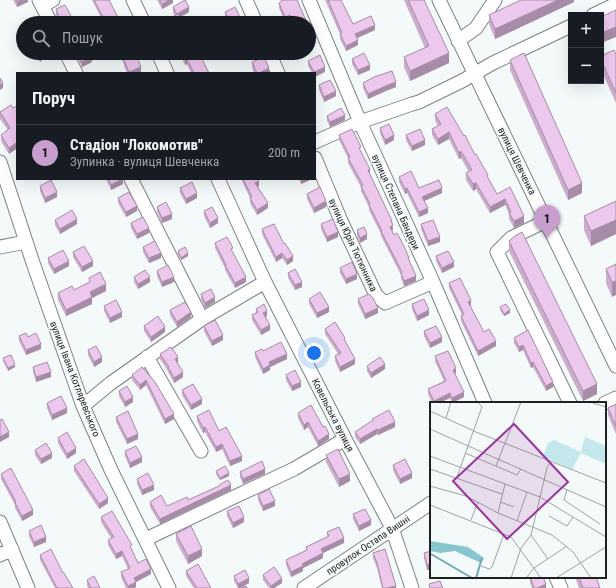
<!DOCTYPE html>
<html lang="uk">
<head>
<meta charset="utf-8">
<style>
  :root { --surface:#171b24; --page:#242831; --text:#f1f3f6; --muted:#9ea1a6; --line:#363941; --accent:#c89ece }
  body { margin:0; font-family:"Roboto Condensed",sans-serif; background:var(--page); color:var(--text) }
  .controls { position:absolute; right:12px; top:12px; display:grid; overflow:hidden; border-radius:0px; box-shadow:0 4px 16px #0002 }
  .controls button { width:36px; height:36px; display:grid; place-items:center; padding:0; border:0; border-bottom:1px solid var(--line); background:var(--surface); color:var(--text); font:20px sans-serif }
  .you { position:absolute; left:314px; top:353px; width:14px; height:14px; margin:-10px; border:3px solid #fff; border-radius:50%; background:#1a73e8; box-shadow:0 0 0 6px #1a73e833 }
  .badge { display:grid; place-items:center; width:26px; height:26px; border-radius:50%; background:var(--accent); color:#111; font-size:13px; font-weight:700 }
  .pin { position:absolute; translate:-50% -33px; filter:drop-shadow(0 1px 2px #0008) }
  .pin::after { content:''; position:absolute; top:21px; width:14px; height:12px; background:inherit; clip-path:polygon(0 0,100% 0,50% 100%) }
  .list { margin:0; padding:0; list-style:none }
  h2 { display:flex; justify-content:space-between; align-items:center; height:52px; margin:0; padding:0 16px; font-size:17px }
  h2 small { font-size:13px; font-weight:400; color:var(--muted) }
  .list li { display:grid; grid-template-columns:26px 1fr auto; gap:12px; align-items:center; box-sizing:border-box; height:56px; padding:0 16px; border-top:1px solid var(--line) }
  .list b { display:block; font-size:15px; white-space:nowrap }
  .list p { margin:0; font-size:13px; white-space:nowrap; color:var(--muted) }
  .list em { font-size:13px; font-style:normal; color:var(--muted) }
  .icon { flex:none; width:22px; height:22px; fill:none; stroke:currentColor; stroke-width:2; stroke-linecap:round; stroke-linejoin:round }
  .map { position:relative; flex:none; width:616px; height:588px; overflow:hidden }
  .search { position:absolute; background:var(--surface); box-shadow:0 4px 16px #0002; left:16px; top:16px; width:300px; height:44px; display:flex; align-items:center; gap:10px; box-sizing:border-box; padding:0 14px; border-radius:22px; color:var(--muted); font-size:15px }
  .panel { position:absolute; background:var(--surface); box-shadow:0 4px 16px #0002; left:16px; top:72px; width:300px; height:108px; border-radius:0px }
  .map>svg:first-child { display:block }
</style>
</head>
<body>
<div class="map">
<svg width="616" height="588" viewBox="0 0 616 588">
  <rect width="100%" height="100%" fill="#f4f9f9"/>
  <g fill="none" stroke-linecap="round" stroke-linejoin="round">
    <g stroke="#7d8282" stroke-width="15">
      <path id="minor" d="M39,0L51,23
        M133,0L144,23
        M246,0L256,23
        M309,0L360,122L433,282L485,403
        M439,0L616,366
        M42,6L53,0
        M593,15L616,4
        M458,41L476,28L495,0
        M66,53L76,73
        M158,53L167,73
        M269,53L278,73
        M315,142L360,122L412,104L419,102L462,81L493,63L571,26
        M315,158L341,221L376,295L385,303L433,282
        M0,162L32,260L83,406L111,470L169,588
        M131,179L202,319
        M218,179L265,282L345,439L392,528L412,588
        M546,221L511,238L497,252L570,403
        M0,247L26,242
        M147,357L201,451
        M605,403L616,398
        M83,406L111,383L202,319L265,282
        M0,522L28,588
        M146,539L232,498L294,469L345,439
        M0,555L12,549
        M556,577L561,588
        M304,588L431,503"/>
    </g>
    <use href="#minor" stroke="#fff" stroke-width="13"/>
  </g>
  <path fill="#ccaccc" d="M13,0H28V2L17,7Z
    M92,0H109L120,23H104Z
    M157,0H173V3L162,9Z
    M281,0H297L307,23H291L290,20L285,22L279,8V3L282,1Z
    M325,0H341L353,24L375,30L357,38L358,45L346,51L340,39V34Z
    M404,0H424L449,63L410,81L404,67V57L425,48Z
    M574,0V2L495,39L489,24V15Z
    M173,7L189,12L180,17L183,23H166V20L175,16L173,12Z
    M56,9L71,21L67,23H58V20L56,14Z
    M225,12L243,23H228L225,17Z
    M33,53H49L40,62L33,54Z
    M76,53H90L92,62L82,67L76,55Z
    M118,53H135L141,72L139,73H127L124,66V64Z
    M179,53H200V56L209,73H191L187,64L185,65Z
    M616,54V103L601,70V56Z
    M352,59L370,70L358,75L352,64Z
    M510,60L582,193L568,200L510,70Z
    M308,61L325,72L312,73L308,66Z
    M252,62L269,73H254L252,67Z
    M374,77L396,87L388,90L368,99L363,88V83Z
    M319,85L336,96L324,102L319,90Z
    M17,106V150L16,149L9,154L1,141V135L8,130L0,119V112L13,108Z
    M435,114L475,155L497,194L510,187L524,223L514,228L509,219V214L505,205L490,213L476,189L473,191L466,180V173L469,172L461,158L459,159L449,139L438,145L432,135V129L438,126L435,120Z
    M327,116L345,120L330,127L327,121Z
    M380,128L394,140L385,145L380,133Z
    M339,135L361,151L370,174L392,224L393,230L392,231L409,261L416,281L404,286L401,278V275L381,236V234L369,210V207L361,191V187L348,163V158L339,140Z
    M406,135L425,145L412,151L406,140Z
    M399,177L419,188L442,193L424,201L428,213L419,217L407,193L405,194L399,182Z
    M106,179H123V184L111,190Z
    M242,179H258L259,186L258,187L268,208L257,215L250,203V198L242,181Z
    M299,179H312L301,184Z
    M40,186L57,197L45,203L40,191Z
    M180,188L197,198L186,204L180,193Z
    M307,194L326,207L314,213L307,199Z
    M118,198L137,211L126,217L118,203Z
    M616,201V234L591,246L584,230V216Z
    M157,207L172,219L162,223L157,212Z
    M204,211L218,223L210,228L204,216Z
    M55,220L77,224L60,234L55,225Z
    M131,223L149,233L137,239L131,228Z
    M321,224L338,237L327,242L321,229Z
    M421,224L440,242L428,246L421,229Z
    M262,229L284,244L293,261L287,265L282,258L276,262L262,234Z
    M357,230L367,239L360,243L357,236Z
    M509,241L597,394L583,401L509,251Z
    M215,243L233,253L246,282L235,288L225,270V268L215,248Z
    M143,247L161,258L149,263L143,252Z
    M178,251L188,256L181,260L178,254Z
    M73,252L93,266L82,272L73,257Z
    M436,256L454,267L442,273L436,261Z
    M48,258L69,266L54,274L48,263Z
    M616,264L612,297L606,283V269Z
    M340,268L357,279L346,284L340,273Z
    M157,271L174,282L162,287L157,276Z
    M288,273L302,287L295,290L288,278Z
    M134,277L150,282L138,289L134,282Z
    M89,278L106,291L92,298V304L66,316L58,300V293L74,290L89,282Z
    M449,283L471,305L470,306L484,332L496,346L478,356L461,321V316L462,315L449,288Z
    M201,294L215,302L205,308L201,299Z
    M309,299L329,312L317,318L309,304Z
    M358,299L378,313L365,319L358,304Z
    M412,304L429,315L417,321L412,309Z
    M104,306L122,317L110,323L104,311Z
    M500,307L510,313L504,316L500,310Z
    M256,309L267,316L266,317L270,330L261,335L252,320V315L256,313Z
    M170,310L191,317L177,327L170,315Z
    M144,326L165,332L151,342L144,331Z
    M204,326L223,340L212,346L204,331Z
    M325,329L345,340L355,364L340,372L335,361V356L338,354L325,334Z
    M528,330L553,387L546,391L533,367L531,368L523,350L519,352L514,343V338Z
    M424,331L442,342L430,348L424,336Z
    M19,336L41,349L26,355L19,341Z
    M88,350L102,362L94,367L88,355Z
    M255,352L287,359L270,367V370L263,374L255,357Z
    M160,354L178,362V363L183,377L174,383L168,372V371L160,359Z
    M435,356L456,373L455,374L464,397L452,403L450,398L439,403H432L428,394V389L444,381L435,361Z
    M3,358L15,367L8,371L3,361Z
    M367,366L385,369L371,378L367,371Z
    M33,367L51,377L36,382L33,372Z
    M142,367L174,419L165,424L146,385L140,390L132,380V375Z
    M286,375L301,387L292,391L286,380Z
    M182,390L202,404L191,410L182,395Z
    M119,391L133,402L125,407L119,396Z
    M47,403L67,413L52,420L47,408Z
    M616,404V434L608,415V408Z
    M298,413L329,439L318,446L308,427L304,430L298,418Z
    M197,416L219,431L242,461L230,466L222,449L216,452L205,432L203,433L197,421Z
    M116,417L138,439L127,444L116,422Z
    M372,419L395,427L378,435L377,434L360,444L355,437V432L372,421Z
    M58,438L76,453L67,459L58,443Z
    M35,450L52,458L41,464L35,455Z
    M125,451L142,462L130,468L125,456Z
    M326,455L350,481L339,487L326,462Z
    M393,465L412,478L400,484L393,470Z
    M74,466L108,503L99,509L74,471Z
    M216,471L229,476L220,480L216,474Z
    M240,472L265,474L243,484L240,477Z
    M1,474L33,515L22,521L15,508V505L1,479Z
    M137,479L154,490L142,495L137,484Z
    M231,490L160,524L150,507V502L167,506Z
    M258,495L275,506L263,511L258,500Z
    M227,511L244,522L233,528L227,516Z
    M353,514L371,525L359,531L353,519Z
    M101,517L132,550L138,563L151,574L136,582V587L134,588H126L121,577V572L128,569L122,556L116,559L108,545V540L111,538L101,522Z
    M29,531L46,542L34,547L29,536Z
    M327,532L344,543L323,553V558L303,568V571L291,577L286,565V560L306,550V547L327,537Z
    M176,534L202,556L188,564L176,541Z
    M431,551V569L427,570L424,558V553Z
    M373,553L396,588H382L377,568L373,558Z
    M40,555L63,573L73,588H55L40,560Z
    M186,571L211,588H194L186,576Z
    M263,575L282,583L274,588H269L263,580Z
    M234,576L249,583L240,588H238L234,581Z
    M530,577L546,588H532L530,582Z
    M575,577H596L600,588H579Z
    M87,580L100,588H88L87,585Z"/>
  <path fill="#a68ca6" d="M21,0H28V2L17,7V2Z
    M169,0H173V3L162,9V4Z
    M558,0H574V2L495,39V29Z
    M189,7V12L177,19V14Z
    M290,15V20L285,22V17Z
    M71,16V21L67,23H59V22Z
    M375,25V30L355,39V34Z
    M616,27V37L601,43V33Z
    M313,39V44L309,46V40Z
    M358,40V45L346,51V46Z
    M44,53H49L40,62V57Z
    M449,53V63L410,81V71Z
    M92,57V62L82,67V62Z
    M187,59V64L185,65V60Z
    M370,65V70L358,75V70Z
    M141,67V72L139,73H129V72Z
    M325,67V72L315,77V73H314V72Z
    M269,68V73H259Z
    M396,82V87L388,90V85Z
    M3,83V88L0,90V85Z
    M388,85V90L368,99V94Z
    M336,91V96L324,102V97Z
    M345,115V120L330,127V122Z
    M449,132V139L438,145V139Z
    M394,135V140L385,145V140Z
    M425,140V145L412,151V146Z
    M16,143V149L9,154V148Z
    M461,151V158L459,159V153Z
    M370,169V174L368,175V170Z
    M123,179V184L111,190V185Z
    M301,179H312L301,184Z
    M259,181V186L255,188V183Z
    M476,183V189L473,191V184Z
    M582,183V193L568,200V190Z
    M407,188V193L405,194V189Z
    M442,188V193L422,202V197Z
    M57,192V197L45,203V198Z
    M197,193V198L186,204V199Z
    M505,199V205L490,213V207Z
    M326,201V207L314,213V208Z
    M268,203V208L257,215V210Z
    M137,206V211L126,217V212Z
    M428,208V213L419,217V212Z
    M172,214V219L162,223V218Z
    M524,216V223L514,228V221Z
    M218,218V223L210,228V223Z
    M77,219V224L60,234V229Z
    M616,220V234L591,246V231Z
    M391,221H392L393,230L390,232Z
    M149,228V233L137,239V234Z
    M338,232V237L327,242V237Z
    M367,234V239L360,243V238Z
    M440,237V242L428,246V241Z
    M161,253V258L149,263V258Z
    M188,253V256L181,260V258Z
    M282,253V258L276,262V257Z
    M293,256V261L287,265V260Z
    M69,261V266L54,274V269Z
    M93,261V266L82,272V267Z
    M454,262V267L442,273V268Z
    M357,274V279L346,284V279Z
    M416,276V281L404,286V281Z
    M150,277V282L138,289V284Z
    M174,277V282L162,287V282Z
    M246,277V282L235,288V283Z
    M616,281V295L612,297V282Z
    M302,282V287L295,290V285Z
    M106,284V291L92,298V304L66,316V310L90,292Z
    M215,297V302L205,308V303Z
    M471,300V305L468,307V302Z
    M329,307V312L317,318V313Z
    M378,308V313L365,319V314Z
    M429,310V315L417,321V316Z
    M510,310V313L504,316V314Z
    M267,311V316L263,318V313Z
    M122,312V317L110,323V318Z
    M191,312V317L177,327V322Z
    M270,325V330L261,335V330Z
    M165,327V332L151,342V337Z
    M223,335V340L212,346V341Z
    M442,337V342L430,348V343Z
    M496,341V346L478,356V351Z
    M41,344V349L26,355V350Z
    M523,345V350L519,352V347Z
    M287,354V359L270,367V370L263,374V369L269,362Z
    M102,357V362L94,367V362Z
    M178,357V362L175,364V359Z
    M355,359V364L340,372V367Z
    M533,362V367L531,368V363Z
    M385,364V369L371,378V373Z
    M15,365V367L8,371V368Z
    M456,368V373L453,375V370Z
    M51,372V377L36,382V377Z
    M183,372V377L174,383V378Z
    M146,380V385L140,390V385Z
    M301,382V387L292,391V386Z
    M553,382V387L546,391V386Z
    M597,384V394L583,401V391Z
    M464,392V397L452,403V398Z
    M450,393V398L439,403H434V401Z
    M133,397V402L125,407V402Z
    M202,399V404L191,410V405Z
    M67,408V413L52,420V415Z
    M174,414V419L165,424V419Z
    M308,422V427L304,430V425Z
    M395,422V427L378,435V430Z
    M205,427V432L203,433V428Z
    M377,429V434L360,444V439Z
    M9,432V437L0,442V437Z
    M138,434V439L127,444V439Z
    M329,434V439L318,446V441Z
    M222,444V449L216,452V447Z
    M76,448V453L67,459V454Z
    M52,453V458L41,464V459Z
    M242,456V461L230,466V461Z
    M142,457V462L130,468V463Z
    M265,469V474L243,484V479Z
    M229,473V476L220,480V478Z
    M412,473V478L400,484V479Z
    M350,474V481L339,487V479Z
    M154,485V490L142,495V490Z
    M231,485V490L160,524V519Z
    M108,498V503L99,509V504Z
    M275,501V506L263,511V506Z
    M33,510V515L22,521V516Z
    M244,517V522L233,528V523Z
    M371,520V525L359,531V526Z
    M46,537V542L34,547V542Z
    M344,538V543L323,553V558L303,568V571L291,577V572L321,549Z
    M202,549V556L188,564V556Z
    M122,551V556L116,559V554Z
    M431,564V569L427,570V565Z
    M151,569V574L136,582V587L134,588H128V586L134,578Z
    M249,578V583L240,588H238V584Z
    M282,578V583L274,588H271V586Z
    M546,584V588H537Z
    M396,586V588H387Z"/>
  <path fill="#edc8ed" stroke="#a68ca6" d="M16,0H21L17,2Z
    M94,0H109L120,21L115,23H106Z
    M160,0H169L162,4Z
    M185,0L189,7L177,14L173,7Z
    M283,0H297L301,9L307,23H293L290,15L285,17L279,3Z
    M328,0H341L353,24L371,16L375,25L355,34L358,40L346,46L340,34L342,33Z
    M408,0H424L449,53L410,71L404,57L429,46Z
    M521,0H558L495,29L489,15Z
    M65,5L71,16L59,22L58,15L56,9Z
    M235,7L243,23H231L225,12Z
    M616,10V27L601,33V17Z
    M178,14L183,23H168L166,20Z
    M309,29L313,39L309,40Z
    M614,50L616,54V93L601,60V56Z
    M37,53H44L40,57Z
    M77,53H90L92,57L82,62Z
    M121,53H135L141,67L129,72Z
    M182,53H199L209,73H194L187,59L185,60Z
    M364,53L370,65L358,70L352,59Z
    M524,53L582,183L568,190L510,60Z
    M320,55L325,67L314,72L308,61Z
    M264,57L269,68L259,73H257L252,62Z
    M392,71L396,82L388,85L368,94L363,83L374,77Z
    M0,78L3,83L0,85Z
    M330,80L336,91L324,97L319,85Z
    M11,105L13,108L17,106V144L16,143L9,148L1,135L10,128L0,112Z
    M447,107L464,136L465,135L475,155L476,154L488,175L487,176L497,194L510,187L524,216L514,221L509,213L511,212L505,199L490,207L476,183L473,184L466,173L472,170L461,151L459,153L449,132L438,139L432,129L441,124L435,114Z
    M341,108L345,115L330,122L327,116Z
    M389,124L394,135L385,140L380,128Z
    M352,129L361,147L359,148L370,169L368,170L392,221H391L393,225L390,227L394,235L397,233L404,246L409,258H408L416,276L404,281L401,273L402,272L381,231H382L369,205L370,204L361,186L363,185L348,158L350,157L339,135Z
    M420,129L425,140L412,146L406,135Z
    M411,171L419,188L439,180L442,188L422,197L428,208L419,212L407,188L405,189L399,177Z
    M108,179H122L111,185Z
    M243,179H258L259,181L255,183L268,203L257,210L250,198L252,197Z
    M51,180L57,192L45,198L40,186Z
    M192,182L197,193L186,199L180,188Z
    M320,187L326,201L314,208L307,194Z
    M129,192L137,206L126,212L118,198Z
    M616,201V220L591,231L584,216Z
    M166,202L172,214L162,218L157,207Z
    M212,207L218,218L210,223L204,211Z
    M72,210L77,219L60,229L55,220Z
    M143,217L149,228L137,234L131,223Z
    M333,219L338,232L327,237L321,224Z
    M433,220L440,237L428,241L421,224Z
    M274,224L284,244L285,243L293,256L287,260L282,253L276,257L262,229Z
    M364,227L367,234L360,238L357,230Z
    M522,232L597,384L583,391L509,241L515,236Z
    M227,237L233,248L231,249L246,277L235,283L225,265H226L215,243Z
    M155,241L161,253L149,258L143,247Z
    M84,246L93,261L82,267L73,252Z
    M185,247L188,253L181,258L178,251Z
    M63,250L69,261L54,269L48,258Z
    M448,251L454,262L442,268L436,256Z
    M352,262L357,274L346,279L340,268Z
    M616,264V281L612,282L606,269Z
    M168,265L174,277L162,282L157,271Z
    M295,269L302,282L295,285L288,273Z
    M145,270L150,277L138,284L134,277Z
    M100,272L106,284L90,292L92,297L66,310L58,293L72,286L74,290L90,282L89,278Z
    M460,278L471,300L468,302L484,332L489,329L496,341L478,351L461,316L464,314L449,283Z
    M211,289L215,297L205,303L201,294Z
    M320,292L329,307L317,313L309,299Z
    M369,294L373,298L378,308L365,314L358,299Z
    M424,299L429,310L417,316L412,304Z
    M116,300L122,312L110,318L104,306Z
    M185,302L191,312L177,322L170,310Z
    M264,304L267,311L263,313L270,325L261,330L252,315L258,312L256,309Z
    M506,304L510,310L504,314L500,307Z
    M158,316L165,327L151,337L144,326Z
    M215,320L223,335L212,341L204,326Z
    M335,322L345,338L344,339L355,359L340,367L335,356L341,353L325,329Z
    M436,326L442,337L430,343L424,331Z
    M528,330L553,382L546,386L533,362L531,363L523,345L519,347L514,338Z
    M26,333L28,337L36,333L41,344L26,350L19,336Z
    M281,342L287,354L269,362L270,365L263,369L255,352L262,349L263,351Z
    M96,346L102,357L94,362L88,350Z
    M171,347L178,357L175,359L183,372L174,378L168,367H169L160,354Z
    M448,351L456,368L453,370L464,392L452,398L450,393L434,401L428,389L446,381L435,356Z
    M11,355L15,365L8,368L3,358Z
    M380,357L385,364L371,373L367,366Z
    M47,362L51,372L36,377L33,367Z
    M142,367L155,382L174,414L165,419L146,380L140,385L132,375Z
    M295,370L301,382L292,386L286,375Z
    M193,384L202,399L191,405L182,390Z
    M127,386L133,397L125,402L119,391Z
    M61,396L67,408L52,415L47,403Z
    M616,404V426L608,408Z
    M311,405L323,427L325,426L329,434L318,441L308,422L304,425L298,413Z
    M209,410L219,431L226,427L242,456L230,461L222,444L216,447L205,427L203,428L197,416Z
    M389,410L395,422L378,430L377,429L360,439L355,432L373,420L372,419Z
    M128,411L138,434L127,439L116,417Z
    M2,419L9,432L0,437V420Z
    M67,432L76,448L67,454L58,438Z
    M46,443L52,453L41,459L35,450Z
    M136,446L142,457L130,463L125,451Z
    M338,449L350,474L339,479L326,455Z
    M84,459L108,498L99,504L74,466Z
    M405,459L412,473L400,479L393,465Z
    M262,461L265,469L243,479L240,472Z
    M225,466L229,473L220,478L216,471Z
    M11,468L33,510L22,516L15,503L16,502L1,474Z
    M148,473L154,485L142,490L137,479Z
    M228,480L231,485L160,519L150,502L161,495L167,506L187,497L188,500L219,486V485Z
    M269,489L275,501L263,506L258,495Z
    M239,506L244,517L233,523L227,511Z
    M365,509L371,520L359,526L353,514Z
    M112,511L132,545L130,546L138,563L146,559L151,569L134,578L136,582L128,586L121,572L130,568L122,551L116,554L108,540L114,537L101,517Z
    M41,525L46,537L34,542L29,531Z
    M191,526L202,549L188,556L176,534Z
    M339,527L344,538L321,549L323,553L302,564L303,566L291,572L286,560L307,550L306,547L329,536L327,532Z
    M51,549L63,573H64L73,588H57L40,555Z
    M385,549L396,586L387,588H383L377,563L373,553Z
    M431,551V564L427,565L424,553Z
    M198,564L211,588H197L186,571Z
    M274,567L282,578L271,586L263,575Z
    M245,570L249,578L238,584L234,576Z
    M94,576L100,588H91L87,580Z
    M531,577H543L546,584L537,588H534L530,577Z
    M579,577H596L600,588H583Z
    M440,581L443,588H430L429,584Z
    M246,586L247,588H241Z"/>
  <g text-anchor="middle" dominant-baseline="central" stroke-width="3" stroke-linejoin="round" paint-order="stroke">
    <g font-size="10" fill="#1f2121" stroke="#f4f9f9">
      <text transform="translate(517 161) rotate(64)">вулиця Шевченка</text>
      <text transform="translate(396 202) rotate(66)">вулиця Степана Бандери</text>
      <text transform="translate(353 245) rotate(65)">вулиця Юрія Тютюнника</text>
      <text transform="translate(75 379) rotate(69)">вулиця Івана Котляревського</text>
      <text transform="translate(333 415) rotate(63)">Ковельська вулиця</text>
      <text transform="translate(368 545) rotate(-34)">провулок Остапа Вишні</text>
    </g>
  </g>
  <g transform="translate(430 402)">
    <rect width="176" height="176" fill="#f4f9f9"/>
    <path d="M155,35L176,44V62L151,51L142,67L113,55L118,41L124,38L151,50Z" fill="#c3e7ec"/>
    <path d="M0,139L38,145L54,156L51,161L25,149L10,151L0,149Z" fill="#88c6cd"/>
    <path fill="none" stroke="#6eabb2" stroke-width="2" d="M1,152L42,176M46,176L52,156"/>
    <path fill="none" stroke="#9fa3a3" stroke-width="1" d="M160,0L176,5M0,9L46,30L176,81M16,16L21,0M0,27L176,105M35,51L87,73L91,67M0,54L110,95L176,135M66,64L91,0M0,67L72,92M27,75L52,5L48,0M0,84L36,94L68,111L122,133L143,150L161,176M137,87L134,98L170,122M70,100L84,105M0,103L81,135L111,176M68,111L75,82M119,114L137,124L143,115M41,118L48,100M87,119L97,90M101,133L117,66L121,59M51,164L59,167L62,165L74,132M81,176L91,146L101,133L118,157M96,176L104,166L137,144M126,176L176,145"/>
    <path fill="#97359c" fill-opacity="0.15" stroke="#97359c" stroke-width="2" d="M84,22L138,80L77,137L23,79Z"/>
    <rect width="176" height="176" fill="none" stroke="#1f2121" stroke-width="2"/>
  </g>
</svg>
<div class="controls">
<button>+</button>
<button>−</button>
</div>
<div class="you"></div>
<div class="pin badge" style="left:547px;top:238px">1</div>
<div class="search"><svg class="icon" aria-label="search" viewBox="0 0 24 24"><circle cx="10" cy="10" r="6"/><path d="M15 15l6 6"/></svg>Пошук</div>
<section class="panel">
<h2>Поруч<small></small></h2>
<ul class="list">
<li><span class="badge">1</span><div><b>Стадіон &quot;Локомотив&quot;</b><p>Зупинка · вулиця Шевченка</p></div><em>200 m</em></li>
</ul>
</section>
</div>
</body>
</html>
